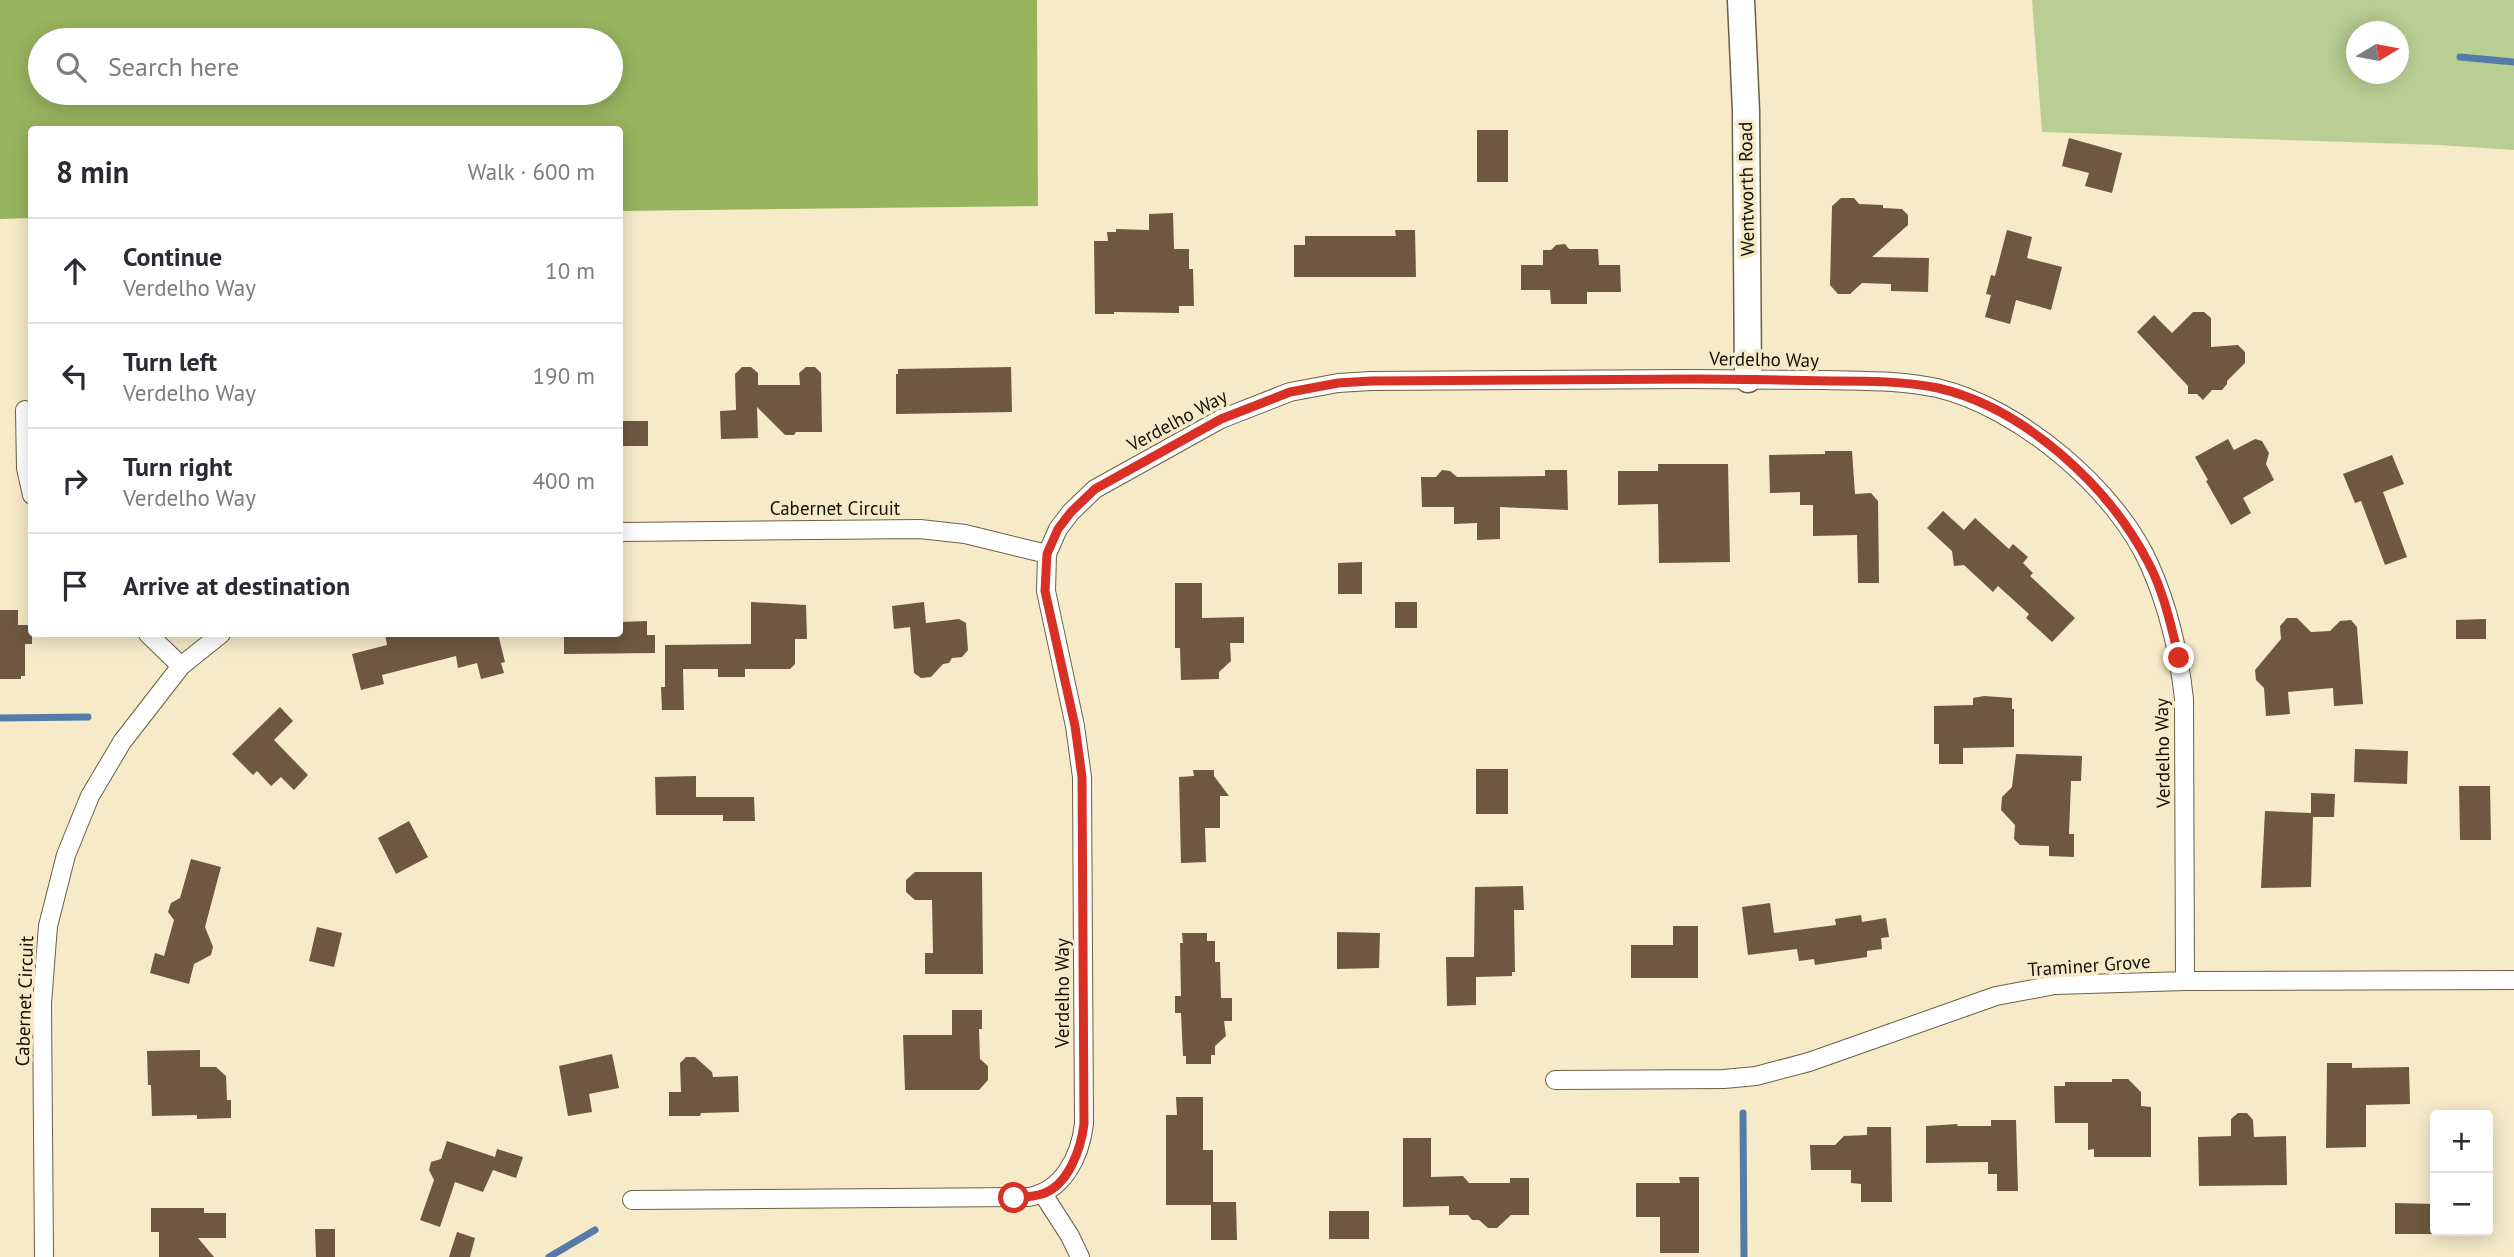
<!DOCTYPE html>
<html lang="en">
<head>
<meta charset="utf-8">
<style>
  :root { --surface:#fff; --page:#f2f2f3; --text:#2b2b33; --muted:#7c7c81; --line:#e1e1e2 }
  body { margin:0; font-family:"PT Sans",sans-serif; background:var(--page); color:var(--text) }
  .controls { position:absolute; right:21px; bottom:21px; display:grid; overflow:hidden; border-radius:7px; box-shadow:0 4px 18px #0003 }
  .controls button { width:63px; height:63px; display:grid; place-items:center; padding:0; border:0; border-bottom:2px solid var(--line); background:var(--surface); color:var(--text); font:35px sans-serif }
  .compass { position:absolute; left:2346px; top:21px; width:63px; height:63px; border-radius:50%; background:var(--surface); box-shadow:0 4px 18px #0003; rotate:80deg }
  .stop { position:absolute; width:21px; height:21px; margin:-16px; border:5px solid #d93025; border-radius:50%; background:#fff }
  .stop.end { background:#d93025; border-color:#fff; box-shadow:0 2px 7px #0008 }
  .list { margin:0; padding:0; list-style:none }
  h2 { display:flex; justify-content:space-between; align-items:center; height:91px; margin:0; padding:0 28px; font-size:30px }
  h2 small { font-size:23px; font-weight:400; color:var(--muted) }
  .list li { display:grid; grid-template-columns:46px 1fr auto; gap:21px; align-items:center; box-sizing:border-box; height:105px; padding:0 28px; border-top:2px solid var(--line) }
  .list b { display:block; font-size:26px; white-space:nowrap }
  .list p { margin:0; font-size:23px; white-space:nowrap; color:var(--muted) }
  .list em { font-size:23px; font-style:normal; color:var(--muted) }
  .icon { flex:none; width:38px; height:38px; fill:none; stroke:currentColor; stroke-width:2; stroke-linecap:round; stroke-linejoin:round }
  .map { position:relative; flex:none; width:2514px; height:1257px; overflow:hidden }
  .search { position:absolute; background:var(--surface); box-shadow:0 4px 18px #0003; left:28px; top:28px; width:595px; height:77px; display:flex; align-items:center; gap:18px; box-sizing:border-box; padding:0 24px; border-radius:38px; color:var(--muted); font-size:26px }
  .panel { position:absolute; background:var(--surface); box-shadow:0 4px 18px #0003; left:28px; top:126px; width:595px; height:511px; border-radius:7px }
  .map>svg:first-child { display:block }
</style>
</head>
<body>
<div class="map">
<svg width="2514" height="1257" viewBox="0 0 2514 1257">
  <rect width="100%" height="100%" fill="#f6eac8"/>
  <path fill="#b8ce93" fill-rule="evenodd" d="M2032,0H2514V150L2439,145L2042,132ZM2356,32H2398V74H2356Z"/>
  <path fill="#97b45e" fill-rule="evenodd" d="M0,0H1037L1038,206L620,211V130H32L31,218L0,219ZM40,40H611V93H40Z"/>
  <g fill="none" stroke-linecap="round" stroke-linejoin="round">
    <path stroke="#557ca9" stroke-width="7" d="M2460,57L2514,62
      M0,718L88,717
      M1743,1113L1744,1257
      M549,1257L595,1230"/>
  </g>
  <path fill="#6e5840" d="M1477,130H1508V182H1477Z
    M2069,138L2122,153L2112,193L2085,186L2089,173L2062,166Z
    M1841,198H1854L1859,204L1883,205V208L1902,209L1908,215V225L1872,257L1929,258L1928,292L1891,291V284L1862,283L1850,294H1838L1830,285L1832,206Z
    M1173,213L1174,249H1189V269H1193L1194,306H1179V313L1114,312V314H1095L1094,241H1108L1107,232H1116V229L1149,230V214Z
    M1395,230H1415L1416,277H1294V245H1305V236H1396Z
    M2007,230L2032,237L2027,258L2062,267L2051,310L2016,300L2010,324L1985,317L1991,295L1986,294L1991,275L1995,276Z
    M1565,244L1569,249H1598L1599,265H1620L1621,292H1587V304H1551L1550,290H1521V265H1543V250H1551L1556,245Z
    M2193,312H2204L2211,318V347L2238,345L2245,352V363L2227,381V384L2222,390H2212L2203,400L2197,394H2188V386L2137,332L2154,315L2172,333Z
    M742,367H751L758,373V385H800L799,373L806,367H815L821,373L822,432H796L794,435H785L757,407L758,438L721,439L720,411L736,410L735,374Z
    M1011,367L1012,412L896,414V374H898V369Z
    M620,421H648V446H620Z
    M2228,439L2234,450L2255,439L2262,441L2269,453L2266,464L2274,480L2243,498L2251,513L2231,525L2206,481L2208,480L2195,457Z
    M1825,451H1852L1855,494L1871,493L1878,501L1879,583H1858L1857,535L1813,536V505H1800V492L1770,493L1769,455L1825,454Z
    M2392,455L2404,484L2383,492L2407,557L2385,565L2361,501L2355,503L2343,474Z
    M1658,464H1728L1730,562L1659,563L1658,504L1618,505V471H1658Z
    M1442,470L1450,471L1457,477L1545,476V470H1567L1568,510L1500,507V539L1477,540V523L1454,524V507H1422L1421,477H1436Z
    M1943,511L1964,530L1975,518L2009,549L2013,544L2028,557L2023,563L2033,573L2030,576L2075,618L2052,642L2026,618L2029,614L1998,586L1993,592L1964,565L1954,566L1952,551L1927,528Z
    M1362,562V594H1338V563Z
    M1175,583H1202V618L1244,617V643H1230L1231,661L1219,672V679L1181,680L1180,648H1175Z
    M751,602L806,605L807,639H795V664L790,669H745V677H718V669H683L684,710H662L661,687H665V645L751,644Z
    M924,602L926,623L959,619L966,623L968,650L962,657L952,658L949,663L943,664L931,677L921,678L914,673L910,627L894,629L892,606Z
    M1395,602H1417V628H1395Z
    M0,610H18V625H32V644H25V676H21V679H0Z
    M2287,618H2297L2311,632L2330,631L2340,621L2351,620L2357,627L2363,704L2334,706L2333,688L2288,692L2290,714L2266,716L2264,688L2256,680L2255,670L2281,639L2280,626Z
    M2486,619V639H2456V620Z
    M647,621V635H655V653L564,654V636H571V634H620V622Z
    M385,634H498L505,662L501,663L504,673L481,679L477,663L458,668L456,656L382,675L384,684L361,690L352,654L387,645Z
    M1984,696L2012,698V709H2014V747L1963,748V764H1939V744H1934V706L1973,705V698Z
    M280,707L293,721L274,740L308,775L294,790L281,777L271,786L257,771L253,775L232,754Z
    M2355,749L2408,751L2407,784L2354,782Z
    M2016,754L2082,756L2081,781H2071L2069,834H2074V857L2049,856V846L2020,845L2014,839L2015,825L2001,810L2002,797L2012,787Z
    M1476,769H1508V814H1476Z
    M1193,770H1214V776L1229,796H1220V828H1205L1206,862L1181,863L1179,777L1194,776Z
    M696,776V797H754L755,821H723V815H656L655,777Z
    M2459,786H2490L2491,840H2460Z
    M2311,793L2335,794L2334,817H2313L2311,887L2261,888L2265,811L2311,813Z
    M409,821L428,857L396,874L378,838Z
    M191,859L221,867L205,927L213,947L211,955L194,964L189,984L150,973L155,953L164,956L174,920L168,912L171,903L180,898Z
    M915,872H982L983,974H925V953H933L932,900H915L906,892V880Z
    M1523,886L1524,910H1514L1515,972H1512V976L1476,977V1005L1447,1006L1446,957H1474L1475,887Z
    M1770,903L1774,933L1836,925L1835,919L1861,915L1862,922L1886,918L1889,937L1881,938L1882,949L1867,951V957L1815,965L1814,959L1799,961L1797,949L1748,955L1742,907Z
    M1673,926H1698V978H1631V945H1673Z
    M317,927L342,933L334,967L309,961Z
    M1337,932L1380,933L1379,968L1337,969Z
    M1182,933H1207V941H1215V962H1220L1221,998H1232V1021H1224L1226,1036L1215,1046V1055H1211V1064H1186V1056H1183L1181,1013H1175V996H1181L1180,943H1183Z
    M952,1010H982V1029H979L980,1059L988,1066V1080L979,1090H905L903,1035H952Z
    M200,1050V1067H216L226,1076L227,1100H231V1118L197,1119V1115L152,1116L151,1085H148L147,1051Z
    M612,1054L619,1088L589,1094L592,1112L568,1116L559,1066Z
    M686,1057H695L712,1072L713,1077L738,1076L739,1112L701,1113L700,1116H669V1092H681L680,1063Z
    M2327,1063H2352V1068L2409,1067L2410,1104L2366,1105V1147L2326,1148Z
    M2112,1079H2128L2141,1092V1106L2151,1107V1157H2094V1149L2088,1150V1123H2055L2054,1086H2065V1082H2112Z
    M1176,1097H1203V1150H1213V1202H1236L1237,1240H1211V1205H1166V1115H1177Z
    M2238,1113H2247L2253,1120L2254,1137L2286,1136L2287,1185L2199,1186L2198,1137L2231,1136V1119Z
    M1991,1120H2016L2018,1191H1997V1174H1988V1162L1926,1163V1126L1958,1124L1957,1126H1991Z
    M1867,1127H1891L1892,1202H1861V1184L1851,1183V1170H1811L1810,1145H1835L1844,1136L1867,1135Z
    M1403,1138H1431V1177L1463,1176L1469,1183H1510V1178H1529V1215H1511L1497,1228H1488L1479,1220H1472L1468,1215H1449V1206L1403,1207Z
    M447,1141L495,1157L497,1149L523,1157L516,1178L493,1170L483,1192L455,1182L440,1227L420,1220L434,1180L429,1170L431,1162L441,1159Z
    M1679,1177H1699V1253H1660V1217H1636V1183H1680Z
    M2395,1203L2433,1204L2434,1234H2395Z
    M151,1208H204V1213H226V1238H198L214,1257H159V1232H151Z
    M1329,1211H1369V1239H1329Z
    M315,1229H335V1257H316Z
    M457,1232L475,1238L470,1257H449Z"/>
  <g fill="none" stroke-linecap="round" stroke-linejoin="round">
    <g stroke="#6a6043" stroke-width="20">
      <path id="street" d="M25,410L26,468L32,495
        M620,532L920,529L965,534L1047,554
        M148,634L181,666
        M1555,1080L1724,1079L1756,1076L1809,1062L1996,996L2055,985L2185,981L2514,980
        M1043,1194L1070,1236L1080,1257
        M632,1200L1029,1197C1063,1191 1080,1157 1084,1124L1082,777L1075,726L1046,591L1047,554L1058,529L1071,512L1095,489L1221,419L1290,392L1338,383L1371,381C1477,380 1583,380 1689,379C1735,379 1781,380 1826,380C1864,381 1900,380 1937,388C2019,407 2117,490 2150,566C2169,609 2179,653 2184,699L2185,981
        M44,1257L42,1003L48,926L66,855L90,796L122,742L181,666L221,634"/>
    </g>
    <g stroke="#6a6043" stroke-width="29">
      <path id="secondary" d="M1741,0L1746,111L1748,379"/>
    </g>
    <use href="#street" stroke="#fff" stroke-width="18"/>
    <use href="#secondary" stroke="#fff" stroke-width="26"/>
  </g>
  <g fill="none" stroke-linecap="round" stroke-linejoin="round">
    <path stroke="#d93025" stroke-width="9" d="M1014,1198C1023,1197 1033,1197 1042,1194C1068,1186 1081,1149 1084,1124L1082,777L1075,726L1045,591L1047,554L1058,529L1071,512L1095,489L1221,419L1290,392L1338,383L1371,381C1479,380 1587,380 1695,379C1740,379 1786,380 1832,381C1868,381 1903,381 1938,388C2024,408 2108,485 2148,562C2164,592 2171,626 2179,658"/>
  </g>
  <g text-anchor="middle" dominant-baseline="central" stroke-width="7" stroke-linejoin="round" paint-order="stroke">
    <g font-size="19" fill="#141005" stroke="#f6eac8">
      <text transform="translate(1746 189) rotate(-91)">Wentworth Road</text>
      <text transform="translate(1764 359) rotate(1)">Verdelho Way</text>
      <text transform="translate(1177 420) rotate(-28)">Verdelho Way</text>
      <text x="835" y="508">Cabernet Circuit</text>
      <text transform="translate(2162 753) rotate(-91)">Verdelho Way</text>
      <text transform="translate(2089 965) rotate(-4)">Traminer Grove</text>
      <text transform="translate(1062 993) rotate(-90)">Verdelho Way</text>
      <text transform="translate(24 1001) rotate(-88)">Cabernet Circuit</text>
    </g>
  </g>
</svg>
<div class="controls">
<button>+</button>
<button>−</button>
</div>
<svg class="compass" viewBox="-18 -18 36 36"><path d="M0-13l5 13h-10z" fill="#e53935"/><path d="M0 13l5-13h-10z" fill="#7c7c81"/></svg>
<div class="stop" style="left:1014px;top:1198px"></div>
<div class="stop end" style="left:2179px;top:658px"></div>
<div class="search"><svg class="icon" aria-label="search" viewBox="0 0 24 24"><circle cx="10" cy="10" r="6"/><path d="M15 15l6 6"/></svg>Search here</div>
<section class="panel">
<h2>8 min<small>Walk · 600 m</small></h2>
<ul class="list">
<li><svg class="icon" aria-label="ahead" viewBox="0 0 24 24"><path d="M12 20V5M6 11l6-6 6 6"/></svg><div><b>Continue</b><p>Verdelho Way</p></div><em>10 m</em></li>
<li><svg class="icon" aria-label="left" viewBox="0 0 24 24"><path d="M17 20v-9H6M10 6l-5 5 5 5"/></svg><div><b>Turn left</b><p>Verdelho Way</p></div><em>190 m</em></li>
<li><svg class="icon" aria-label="right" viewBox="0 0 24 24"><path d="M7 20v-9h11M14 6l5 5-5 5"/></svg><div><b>Turn right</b><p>Verdelho Way</p></div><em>400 m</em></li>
<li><svg class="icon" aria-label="arrive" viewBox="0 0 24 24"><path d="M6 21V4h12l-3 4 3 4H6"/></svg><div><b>Arrive at destination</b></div></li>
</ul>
</section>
</div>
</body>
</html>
